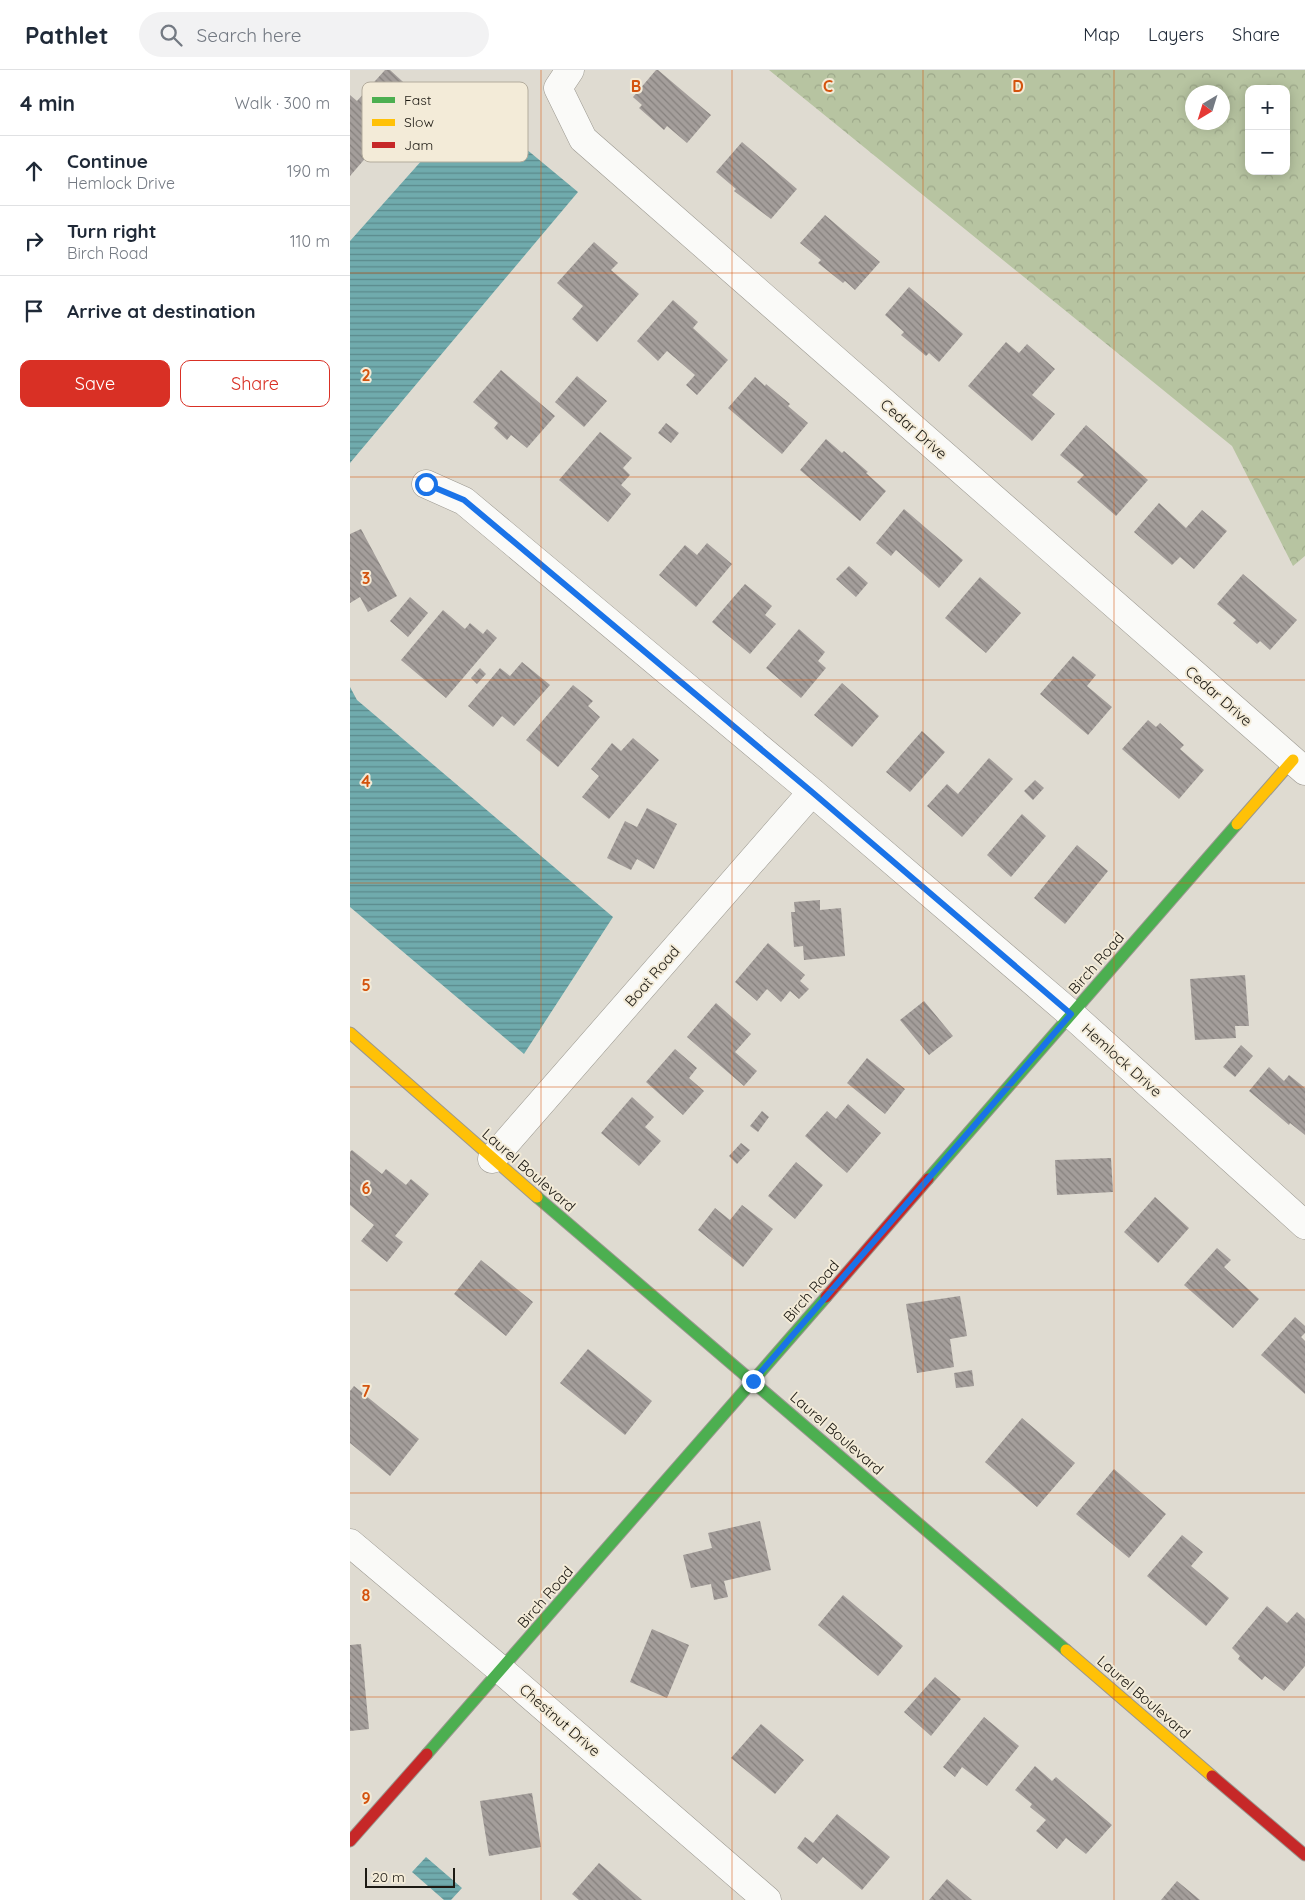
<!DOCTYPE html>
<html lang="en">
<head>
<meta charset="utf-8">
<style>
  :root { --surface:#fff; --page:#f2f2f3; --text:#1f2937; --muted:#747a83; --line:#e0e1e3; --accent:#d93025 }
  body { margin:0; font-family:Quicksand,sans-serif; background:var(--page); color:var(--text) }
  .controls { position:absolute; right:15px; top:15px; display:grid; overflow:hidden; border-radius:10px; box-shadow:0 2px 12px #0003 }
  .controls button { width:45px; height:45px; display:grid; place-items:center; padding:0; border:0; border-bottom:1px solid var(--line); background:var(--surface); color:var(--text); font:25px sans-serif }
  .compass { position:absolute; left:835px; top:15px; width:45px; height:45px; border-radius:50%; background:var(--surface); box-shadow:0 2px 12px #0003; rotate:218deg }
  .scale { position:absolute; left:15px; bottom:12px; width:90px; box-sizing:border-box; padding-left:5px; border:2px solid #1d1a13; border-top:0; font-size:14px; line-height:18px; white-space:nowrap; color:#1d1a13; -webkit-text-stroke:4px #f3ebd8; paint-order:stroke }
  .stop { position:absolute; width:15px; height:15px; margin:-11px; border:4px solid #1a73e8; border-radius:50%; background:#fff }
  .stop.end { background:#1a73e8; border-color:#fff; box-shadow:0 1px 5px #0008 }
  .list { margin:0; padding:0; list-style:none }
  h2 { display:flex; justify-content:space-between; align-items:center; height:65px; margin:0; padding:0 20px; font-size:21px }
  h2 small { font-size:16px; font-weight:400; color:var(--muted) }
  .list li { display:grid; grid-template-columns:32px 1fr auto; gap:15px; align-items:center; box-sizing:border-box; height:70px; padding:0 20px; border-top:1px solid var(--line) }
  .list b { display:block; font-size:19px; white-space:nowrap }
  .list p { margin:0; font-size:16px; white-space:nowrap; color:var(--muted) }
  .list em { font-size:16px; font-style:normal; color:var(--muted) }
  .actions { display:flex; gap:10px; padding:15px 20px }
  .actions a { flex:1; padding:11px 0; border:1px solid var(--accent); border-radius:10px; text-align:center; font-size:18px; color:var(--accent) }
  .actions .main { background:var(--accent); color:#fff }
  .icon { flex:none; width:28px; height:28px; fill:none; stroke:currentColor; stroke-width:2; stroke-linecap:round; stroke-linejoin:round }
  .map { position:relative; flex:none; width:955px; height:1830px; overflow:hidden }
  header { display:flex; align-items:center; gap:30px; box-sizing:border-box; height:70px; padding:0 25px; background:var(--surface); border-bottom:1px solid var(--line) }
  header strong { font-size:24px }
  nav { display:flex; gap:28px; margin-inline-start:auto; font-size:18px }
  .search { width:350px; height:45px; background:var(--page); display:flex; align-items:center; gap:12px; box-sizing:border-box; padding:0 18px; border-radius:28px; color:var(--muted); font-size:19px }
  main { display:flex }
  aside { flex:1; background:var(--surface) }
  .map>svg:first-child { display:block }
</style>
</head>
<body>
<header>
<strong>Pathlet</strong>
<div class="search"><svg class="icon" aria-label="search" viewBox="0 0 24 24"><circle cx="10" cy="10" r="6"/><path d="M15 15l6 6"/></svg>Search here</div>
<nav><a>Map</a><a>Layers</a><a>Share</a></nav>
</header>
<main>
<aside>
<h2>4 min<small>Walk · 300 m</small></h2>
<ul class="list">
<li><svg class="icon" aria-label="ahead" viewBox="0 0 24 24"><path d="M12 20V5M6 11l6-6 6 6"/></svg><div><b>Continue</b><p>Hemlock Drive</p></div><em>190 m</em></li>
<li><svg class="icon" aria-label="right" viewBox="0 0 24 24"><path d="M7 20v-9h11M14 6l5 5-5 5"/></svg><div><b>Turn right</b><p>Birch Road</p></div><em>110 m</em></li>
<li><svg class="icon" aria-label="arrive" viewBox="0 0 24 24"><path d="M6 21V4h12l-3 4 3 4H6"/></svg><div><b>Arrive at destination</b></div></li>
</ul>
<div class="actions"><a class="main">Save</a><a>Share</a></div>
</aside>
<div class="map">
<svg width="955" height="1830" viewBox="0 0 955 1830">
  <defs>
    <pattern id="forest-crowns" width="20" height="18" patternUnits="userSpaceOnUse" patternTransform="scale(1.25)"><rect width="20" height="18" fill="#b7c4a1"/><path d="M2 6a3 3 0 1 1 6 0M12 15a3 3 0 1 1 6 0" fill="none" stroke="#9da88a"/></pattern>
    <pattern id="water-rules" width="6" height="5" patternUnits="userSpaceOnUse" patternTransform="scale(1.25)"><rect width="6" height="5" fill="#70abad"/><path d="M0 2.5h6" fill="none" stroke="#5b8a8c"/></pattern>
    <pattern id="building-back-hatch" width="6" height="6" patternUnits="userSpaceOnUse" patternTransform="scale(1.25)"><rect width="6" height="6" fill="#a49e9b"/><path d="M-1 5l2 2M0 0l6 6M5-1l2 2" fill="none" stroke="#85807d"/></pattern>
  </defs>
  <rect width="100%" height="100%" fill="#dfdbd1"/>
  <path fill="url(#forest-crowns)" fill-rule="evenodd" d="M419,0H955V486L943,496L882,376ZM899,19H936V101H899ZM842,22H872V52H842Z"/>
  <path fill="url(#water-rules)" d="M122,34L228,122L0,393V171Z
    M0,617L7,630L263,847L174,984L0,837Z
    M76,1787L112,1818L101,1830H94L62,1802Z"/>
  <path fill="url(#building-back-hatch)" d="M35,0H40L63,21L55,30L59,33L48,46L50,48L0,106V25L7,31Z
    M306,0H308L361,45L337,73L317,56L314,60L289,38L292,35L283,27Z
    M392,72L447,119L421,149L384,121L386,119L366,102Z
    M475,145L530,192L505,220L495,211L493,213L468,193L471,190L450,173Z
    M244,172L268,193L261,200L289,224L247,272L222,249L233,236L207,213Z
    M559,217L613,264L589,292L579,283L576,286L551,265L554,262L535,245Z
    M323,230L348,252L343,258L378,290L347,325L336,315L345,305L317,281L308,291L287,271Z
    M656,272L669,283L677,274L705,299L682,325L705,344L682,371L618,316Z
    M151,300L205,346L177,378L161,365L157,370L144,358L148,353L123,332Z
    M227,306L257,331L234,357L205,332Z
    M405,307L415,316L416,314L440,334L438,336L458,353L432,384L378,338Z
    M316,353L329,363L321,373L308,363Z
    M736,355L798,410L766,446L727,412L734,405L710,385Z
    M250,362L282,388L273,398L280,405L271,415L281,424L258,452L209,410Z
    M476,369L492,383L494,381L518,402L516,403L536,421L510,451L450,400Z
    M809,433L836,458L852,440L877,461L844,499L830,487L822,495L784,462Z
    M554,439L613,490L589,518L546,480L541,486L526,473Z
    M11,459L47,526L18,542L10,527L0,533V464Z
    M357,473L382,494L346,537L309,505L335,475L347,485Z
    M499,496L518,513L506,527L486,509Z
    M893,504L947,550L920,580L910,571L907,574L883,553L886,550L867,534Z
    M630,507L671,543L636,583L595,548Z
    M395,514L422,536L415,545L426,554L400,584L362,552Z
    M60,527L78,543L58,567L40,551Z
    M93,540L115,559L120,553L133,564L137,559L147,568L96,628L51,590Z
    M449,559L475,582L468,591L476,598L451,628L416,598Z
    M723,586L746,605L737,616L762,637L738,665L690,624Z
    M172,592L200,615L164,656L152,646L143,657L118,636L150,598L160,606Z
    M130,598L136,604L127,614L121,608Z
    M492,613L529,646L502,677L464,645Z
    M223,615L243,631L238,636L250,647L208,697L176,670Z
    M798,650L806,657L810,653L834,675L830,679L854,700L829,729L772,679Z
    M572,661L595,682L560,722L536,702Z
    M283,668L309,690L259,749L232,727L249,706L241,699L262,673L271,681Z
    M639,688L663,709L612,767L577,736L597,714L608,724Z
    M685,710L694,718L683,730L674,721Z
    M297,738L327,754L304,799L287,789L281,800L257,788L275,751L287,757Z
    M672,744L696,766L661,807L637,785Z
    M727,775L758,801L715,854L684,828Z
    M470,830V840L491,838L495,886L454,890L453,876L444,877L441,842H445L444,832Z
    M418,873L455,905L450,911L459,919L449,929L440,921L431,932L417,919L407,931L385,912Z
    M895,905L899,956H885L886,968L845,970L840,909Z
    M574,931L603,966L579,985L550,950Z
    M366,933L401,964L385,982L407,1001L394,1016L337,967Z
    M891,975L903,986L885,1007L873,997Z
    M325,979L347,998L339,1008L354,1021L333,1045L296,1012Z
    M517,988L555,1019L535,1044L497,1013Z
    M919,997L934,1011L939,1005L955,1018V1065L940,1053L939,1055L899,1021Z
    M282,1027L304,1047L295,1057L311,1071L289,1096L251,1063Z
    M498,1034L531,1063L497,1103L455,1066L477,1041L486,1049Z
    M412,1041L419,1047L408,1062L400,1056Z
    M391,1073L400,1080L387,1094L379,1086Z
    M2,1080L32,1104L36,1099L56,1115L61,1109L79,1124L45,1166L53,1172L37,1192L11,1171L24,1155L0,1135V1082Z
    M761,1088L763,1122L707,1125L705,1090Z
    M446,1092L473,1115L445,1149L418,1126Z
    M805,1127L839,1158L808,1193L774,1162Z
    M392,1135L423,1159L393,1197L348,1160L365,1138L380,1150Z
    M867,1178L881,1190L874,1197L909,1229L883,1258L834,1215Z
    M131,1190L183,1232L156,1266L104,1224Z
    M610,1226L617,1266L600,1269L604,1297L567,1303L556,1234Z
    M945,1247L955,1256V1263L951,1267L955,1271V1324L911,1285Z
    M238,1279L302,1331L275,1365L210,1313Z
    M622,1300L624,1316L606,1318L604,1303Z
    M4,1316L69,1369L40,1406L0,1373V1321Z
    M672,1348L725,1393L687,1437L635,1392Z
    M764,1399L816,1444L779,1488L726,1444Z
    M410,1451L421,1500L374,1511L378,1527L364,1530L361,1514L341,1518L333,1485L362,1478L358,1463Z
    M832,1465L853,1482L841,1496L879,1528L856,1556L797,1506Z
    M493,1525L553,1576L528,1606L468,1555Z
    M917,1536L937,1553L947,1542L955,1549V1596L934,1621L915,1606L912,1610L888,1589L890,1586L882,1578Z
    M302,1559L339,1575L317,1628L280,1612Z
    M11,1574L19,1659L0,1661V1575Z
    M585,1607L611,1629L581,1666L554,1642Z
    M634,1647L669,1676L637,1716L612,1697L605,1707L593,1697Z
    M411,1654L454,1690L425,1724L381,1688Z
    M685,1696L702,1711L706,1707L762,1755L736,1784L716,1768L707,1779L686,1761L696,1750L680,1737L682,1734L665,1720Z
    M182,1723L191,1777L139,1786L130,1731Z
    M487,1744L540,1787L512,1820L473,1787L467,1794L447,1778L455,1767L463,1773Z
    M249,1793L292,1830H229L222,1824Z
    M597,1809L622,1830H579Z
    M827,1811L850,1830H811Z"/>
  <g fill="none" stroke-linecap="round" stroke-linejoin="round">
    <g stroke="#9a978f" stroke-width="29">
      <path id="street" d="M220,0L208,18L233,69L955,701
        M76,414L114,431L462,722L721,944L955,1155
        M142,1089L462,722
        M0,1473L151,1600L417,1830"/>
    </g>
    <g stroke="#9a978f" stroke-width="13">
      <path id="fast" d="M578,1109L887,754
        M187,1127L716,1580
        M77,1684L476,1227"/>
    </g>
    <g stroke="#9a978f" stroke-width="13">
      <path id="slow" d="M887,754L943,690
        M0,963L187,1127
        M716,1580L862,1706"/>
    </g>
    <g stroke="#9a978f" stroke-width="13">
      <path id="jam" d="M476,1227L578,1109
        M862,1706L955,1785
        M0,1771L77,1684"/>
    </g>
    <use href="#street" stroke="#fafaf8" stroke-width="28"/>
    <use href="#fast" stroke="#4caf50" stroke-width="11"/>
    <use href="#slow" stroke="#ffc107" stroke-width="11"/>
    <use href="#jam" stroke="#c62828" stroke-width="11"/>
  </g>
  <g fill="none" stroke-linecap="round" stroke-linejoin="round">
    <path stroke="#1a73e8" stroke-width="6" d="M76,414L114,430L462,722L721,944L403,1311"/>
  </g>
  <path fill="none" stroke="#d4530d" stroke-width="1" stroke-opacity="0.55" d="M191,0V1830M382,0V1830M573,0V1830M764,0V1830M0,203H955M0,407H955M0,610H955M0,813H955M0,1017H955M0,1220H955M0,1423H955M0,1627H955"/>
  <g text-anchor="middle" dominant-baseline="central" stroke-width="4" stroke-linejoin="round" paint-order="stroke">
    <g font-size="15" fill="#1d1a13" stroke="#f3ebd8">
      <text transform="translate(564 359) rotate(41)">Cedar Drive</text>
      <text transform="translate(869 626) rotate(41)">Cedar Drive</text>
      <text transform="translate(746 893) rotate(-49)">Birch Road</text>
      <text transform="translate(302 906) rotate(-49)">Boat Road</text>
      <text transform="translate(772 990) rotate(42)">Hemlock Drive</text>
      <text transform="translate(179 1100) rotate(41)">Laurel Boulevard</text>
      <text transform="translate(461 1221) rotate(-49)">Birch Road</text>
      <text transform="translate(487 1363) rotate(41)">Laurel Boulevard</text>
      <text transform="translate(195 1527) rotate(-49)">Birch Road</text>
      <text transform="translate(794 1627) rotate(41)">Laurel Boulevard</text>
      <text transform="translate(210 1650) rotate(41)">Chestnut Drive</text>
    </g>
  </g>
  <rect x="12" y="12" width="166" height="80" rx="8" fill="#f3ebd8" stroke="#b3ac9d" stroke-width="1"/>
  <rect x="22" y="27" width="23" height="6" fill="#4caf50"/>
  <rect x="22" y="49" width="23" height="7" fill="#ffc107"/>
  <rect x="22" y="72" width="23" height="6" fill="#c62828"/>
  <g font-size="14" fill="#1d1a13">
    <text x="54" y="35">Fast</text>
    <text x="54" y="57">Slow</text>
    <text x="54" y="80">Jam</text>
  </g>
  <g font-size="16" text-anchor="middle" font-weight="bold" fill="#d4530d" stroke="#f3ebd8" stroke-width="4" stroke-linejoin="round" paint-order="stroke">
    <text x="286" y="22">B</text>
    <text x="478" y="22">C</text>
    <text x="668" y="22">D</text>
    <text x="16" y="311">2</text>
    <text x="16" y="514">3</text>
    <text x="16" y="717">4</text>
    <text x="16" y="921">5</text>
    <text x="16" y="1124">6</text>
    <text x="16" y="1327">7</text>
    <text x="16" y="1531">8</text>
    <text x="16" y="1734">9</text>
  </g>
</svg>
<div class="controls">
<button>+</button>
<button>−</button>
</div>
<svg class="compass" viewBox="-18 -18 36 36"><path d="M0-13l5 13h-10z" fill="#e53935"/><path d="M0 13l5-13h-10z" fill="#747a83"/></svg>
<div class="scale">20 m</div>
<div class="stop" style="left:76px;top:414px"></div>
<div class="stop end" style="left:403px;top:1311px"></div>
</div>
</main>
</body>
</html>
